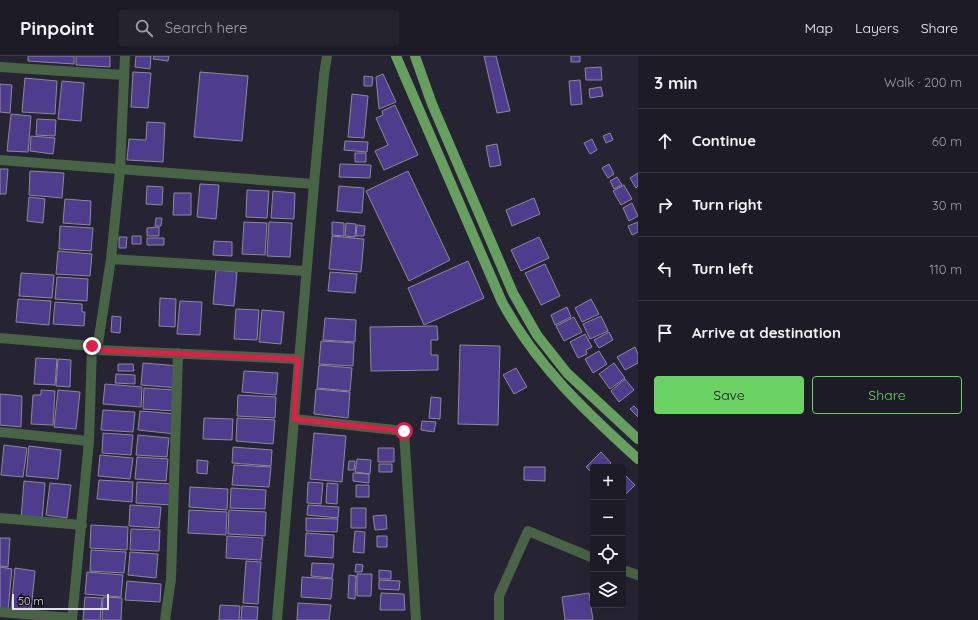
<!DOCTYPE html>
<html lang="en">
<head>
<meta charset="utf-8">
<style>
  :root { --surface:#1c1b26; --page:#25242e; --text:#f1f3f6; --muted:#a0a1a7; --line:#3a3943; --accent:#6bd363 }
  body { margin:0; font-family:Quicksand,sans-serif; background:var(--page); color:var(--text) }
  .controls { position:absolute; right:12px; bottom:12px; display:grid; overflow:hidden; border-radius:4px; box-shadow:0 4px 16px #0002 }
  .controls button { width:36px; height:36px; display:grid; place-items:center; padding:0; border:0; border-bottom:1px solid var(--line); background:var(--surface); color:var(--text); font:20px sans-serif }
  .scale { position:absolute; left:12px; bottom:10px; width:97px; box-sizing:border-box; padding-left:4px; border:2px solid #e3e2ec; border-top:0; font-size:11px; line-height:14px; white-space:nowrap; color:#e3e2ec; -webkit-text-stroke:3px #0f0f15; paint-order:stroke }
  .stop { position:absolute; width:12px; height:12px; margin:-9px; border:3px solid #e11d48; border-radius:50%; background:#fff }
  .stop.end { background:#e11d48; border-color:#fff; box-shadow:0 1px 4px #0008 }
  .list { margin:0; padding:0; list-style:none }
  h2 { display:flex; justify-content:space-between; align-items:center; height:52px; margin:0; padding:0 16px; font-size:17px }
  h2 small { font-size:13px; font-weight:400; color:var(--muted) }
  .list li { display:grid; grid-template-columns:26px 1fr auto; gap:12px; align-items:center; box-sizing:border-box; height:64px; padding:0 16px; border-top:1px solid var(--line) }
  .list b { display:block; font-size:15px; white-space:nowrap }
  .list em { font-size:13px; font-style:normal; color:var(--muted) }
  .actions { display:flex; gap:8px; padding:12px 16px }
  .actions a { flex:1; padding:9px 0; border:1px solid var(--accent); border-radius:4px; text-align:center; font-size:14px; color:var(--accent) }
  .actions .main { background:var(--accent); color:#111 }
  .icon { flex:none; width:22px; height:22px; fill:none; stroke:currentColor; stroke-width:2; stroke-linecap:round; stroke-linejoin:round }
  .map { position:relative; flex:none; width:638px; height:564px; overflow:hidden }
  header { display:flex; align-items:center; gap:24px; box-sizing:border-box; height:56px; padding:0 20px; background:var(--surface); border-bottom:1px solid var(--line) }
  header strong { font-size:19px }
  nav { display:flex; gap:22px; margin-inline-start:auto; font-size:14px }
  .search { width:280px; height:36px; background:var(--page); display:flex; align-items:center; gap:10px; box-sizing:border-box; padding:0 14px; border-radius:4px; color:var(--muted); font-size:15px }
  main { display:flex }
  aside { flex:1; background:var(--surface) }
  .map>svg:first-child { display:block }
</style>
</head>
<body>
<header>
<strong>Pinpoint</strong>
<div class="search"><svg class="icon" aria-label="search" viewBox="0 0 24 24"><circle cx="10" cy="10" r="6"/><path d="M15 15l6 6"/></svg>Search here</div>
<nav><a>Map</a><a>Layers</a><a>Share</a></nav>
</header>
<main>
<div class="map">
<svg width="638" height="564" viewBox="0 0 638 564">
  <rect width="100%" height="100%" fill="#262433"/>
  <path fill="#4e3d8d" stroke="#8b899b" d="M28,0H74V8L28,5Z
    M76,0H110V11L76,9Z
    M136,0H151L150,13L135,11Z
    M154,0H169L168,5L153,3Z
    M484,0H496L510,55L497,57Z
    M571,0H580V6H571Z
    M601,11L602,24H586L585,12Z
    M133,16L151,17L148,52L131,51Z
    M200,16L248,20L242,85L194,81Z
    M383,18L396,46L379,53L376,21Z
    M364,20L373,21L372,30H364Z
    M25,22L57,25L55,58L22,56Z
    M580,24L582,48L571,49L569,25Z
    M62,25L84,27L81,65L58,63Z
    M0,28L12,29L10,57L0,56Z
    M601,31L603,40L590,42L589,33Z
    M352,38L368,40L364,82L348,81Z
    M395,49L418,99L384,114L375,95L388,89L376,62L383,59L382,55Z
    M11,58L31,60L28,96L7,95Z
    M37,63L56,64L55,80L36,79Z
    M147,66L165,67L163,106L127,104L129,83L146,84Z
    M610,77L613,84L606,87L603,80Z
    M31,80L55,82L53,98L30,95Z
    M592,83L597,94L590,98L584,87Z
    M345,85L368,86L367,96L344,94Z
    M497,88L501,109L490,111L486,90Z
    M355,97H366V106H355Z
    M340,108L371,109L370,122L339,121Z
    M609,108L614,118L608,122L602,112Z
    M0,113H8L6,138H0Z
    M30,115L64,117L62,142L29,139Z
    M408,115L450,204L409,225L366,135Z
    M638,117V130L636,132L630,122Z
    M617,121L622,129L614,133L610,125Z
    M200,128L219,129L216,163L197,161Z
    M624,129L632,143L621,149L613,135Z
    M147,130L163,131L162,149L146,148Z
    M339,130L364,132L362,157L337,155Z
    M247,134L269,135L267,162L246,161Z
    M273,135L295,137L294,163L271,162Z
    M174,137H191V159H173Z
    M29,141L45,143L43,167L27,165Z
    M534,142L540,158L512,170L506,154Z
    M65,143L91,145L90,169L63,167Z
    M632,147L638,160L629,165L623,152Z
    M156,162H162L161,170H155Z
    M244,166L267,167L265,199L242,198Z
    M269,166L292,167L290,201L267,200Z
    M332,166L344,167V180L332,179Z
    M638,166V176L632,179L628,170Z
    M346,167L356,168L355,181L345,180Z
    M357,169L365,170L364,180H356Z
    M60,170L93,172L91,195L59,193Z
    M159,171V180H147V172Z
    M132,180H141V188H132Z
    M332,180L364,183L361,216L329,213Z
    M119,181H127L126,192H119Z
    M539,181L549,202L521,215L511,194Z
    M147,182H164V189H147Z
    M214,185L232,186V200L213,199Z
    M58,195L92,198L90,220L56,218Z
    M468,205L484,242L424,269L408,232Z
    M545,208L560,240L541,249L525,217Z
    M216,214L237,216L234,250L213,248Z
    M330,216L357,218L355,237L328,235Z
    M21,217L54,219L52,242L19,240Z
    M57,221L88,223L87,245L55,243Z
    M160,242L176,243L175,271L159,270Z
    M18,243L51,245L49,269L16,266Z
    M591,243L599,258L582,266L575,252Z
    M180,245L202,246L200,279L177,278Z
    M55,246L82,248V256H85L84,270L53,268Z
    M567,251L571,261L555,269L551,259Z
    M236,253L259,254L257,284L234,283Z
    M262,254L284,256L281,288L259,286Z
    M112,260L121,261L120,277L111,276Z
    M601,260L608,275L590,283L583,268Z
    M574,261L582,276L564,285L556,270Z
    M325,262L356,264L355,286L323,284Z
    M437,270L438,284H431V299H438V314L371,315L370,271Z
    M609,276L613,284L599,292L594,284Z
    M585,278L592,291L586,294L587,298L578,302L570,286Z
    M321,285L354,287L353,310L319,308Z
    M460,289L500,290L498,369L458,368Z
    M635,291L638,298V307L625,314L617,301Z
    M599,295L607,308L593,317L585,303Z
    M36,302L57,303L55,329L34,328Z
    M58,303L71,304L70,331L56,330Z
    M143,307L180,310L179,332L141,329Z
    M614,307L625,322L610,333L599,318Z
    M118,308H133L134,315H118Z
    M319,309L352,312L350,335L317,332Z
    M516,312L527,331L514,338L503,319Z
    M244,315L278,317L276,339L242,336Z
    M116,318L135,319V328L115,327Z
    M625,323L634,334L619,346L611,335Z
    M105,328L142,331L141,351L103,348Z
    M144,332L175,334L176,355L143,353Z
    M316,333L350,336L348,362L314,358Z
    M41,334L55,335L53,369L31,368L33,339H41Z
    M58,334L80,336L76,373L54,371Z
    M0,338L22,340L21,371L0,369Z
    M238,339L276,341L275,362L237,360Z
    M431,341L441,342L440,363L429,362Z
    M634,350L638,354V361L630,353Z
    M103,354L135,356L133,376L101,374Z
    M140,355L177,358L175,378L138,374Z
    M204,362L233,363L232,384L203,383Z
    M237,362L275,364L273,388L236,385Z
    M422,365L436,366L434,376L421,374Z
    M103,377L133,379L131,399L102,397Z
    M314,377L346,380L342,426L310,423Z
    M138,379L169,382L167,401L136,399Z
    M4,389L27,392L23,421L1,419Z
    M29,390L61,394L58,423L26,420Z
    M233,391L272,394L271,410L232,407Z
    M378,392H394V406H378Z
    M601,396L611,407L607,411H593V418L586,411Z
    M100,399L133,402L130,423L98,420Z
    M137,401L168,403L166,425L135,423Z
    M357,403L371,404L370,418L355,416Z
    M197,404L208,405L207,418L197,417Z
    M349,405H355L354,414H348Z
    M379,408H392V416H379Z
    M234,409L271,411L269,431L232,429Z
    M524,411H545V425L524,424Z
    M353,417L369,418V427L353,425Z
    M623,417L635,429L626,438L623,435Z
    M99,424L133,426L132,446L97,443Z
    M24,425L45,427L42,465L21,463Z
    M137,426L173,428L172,449L136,447Z
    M308,426L323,427L321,448L307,447Z
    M50,427L71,429L67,462L46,459Z
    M327,427L338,428L337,448L326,447Z
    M356,429H369V441H356Z
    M190,431L228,433L227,454L189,451Z
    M231,432L266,434L265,453L230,452Z
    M130,449L161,451L159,472L129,470Z
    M308,449L339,451L338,462L307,459Z
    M351,452H366V472H351Z
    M189,454L227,456L226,479L188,477Z
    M229,454L266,456L265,480L228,478Z
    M386,459L387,473L375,474L373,460Z
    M306,462L338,463L337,476L306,475Z
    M91,469L128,471L127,494L90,492Z
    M131,473L160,474L159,495L130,494Z
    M355,475L365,476L364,497L353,496Z
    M306,477L334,479L333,502L305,500Z
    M227,480L263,482L261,504L226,502Z
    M377,480H387V491H377Z
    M0,482H10L8,511L0,510Z
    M91,494L126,496L124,517L90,515Z
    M130,496L158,498L156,522L128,519Z
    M246,505L261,506L258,548L243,547Z
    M312,507L334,508L332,522L311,520Z
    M356,508L363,509L362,516H355Z
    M0,511L12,513L8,554L0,553Z
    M15,512L35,515L31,555L11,553Z
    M379,514L391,515V523H379Z
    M87,516L123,519L121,541L85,538Z
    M357,518H372L371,540H357Z
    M349,519L356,520L355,543L348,542Z
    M302,521L333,523L331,543L301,541Z
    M379,524L400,525L399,534L379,533Z
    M127,525L161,528L160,546L125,544Z
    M381,537L404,538L405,554H380Z
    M589,537L593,564H565L562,541Z
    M85,541L102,542L100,564H83Z
    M103,541L122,542L121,564H102Z
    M298,547L331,549L329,564H297Z
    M220,549L240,550L239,564H219Z
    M242,550L258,551L257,564H241Z"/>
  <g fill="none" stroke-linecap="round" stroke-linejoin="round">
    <path stroke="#486345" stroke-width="10" d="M0,11L124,19
      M0,104L314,128
      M111,203L306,215
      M0,282L92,290L97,294L298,303
      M97,294L111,203L120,114L125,0
      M294,363L404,375L416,564
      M0,376L89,385
      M0,462L82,469
      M623,514L638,519
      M0,556L72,562
      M72,564L89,385L92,290
      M165,564L171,523L178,297
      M277,564L314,128L324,19L327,0
      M499,564V540L528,475L593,502"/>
    <path stroke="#679f61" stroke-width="10" d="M396,0L502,246C536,309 585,355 638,403
      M415,0L432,48L513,237L537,279L567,317L638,383"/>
  </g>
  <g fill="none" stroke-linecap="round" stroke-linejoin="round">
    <path stroke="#e11d48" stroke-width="5" d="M92,290L96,294L298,303L294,363L404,375"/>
  </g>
</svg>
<div class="controls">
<button>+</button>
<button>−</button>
<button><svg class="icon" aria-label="locate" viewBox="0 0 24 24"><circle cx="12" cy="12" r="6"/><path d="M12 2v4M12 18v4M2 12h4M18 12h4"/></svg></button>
<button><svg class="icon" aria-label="layers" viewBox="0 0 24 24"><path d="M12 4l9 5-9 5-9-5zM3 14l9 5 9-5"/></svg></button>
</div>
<div class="scale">50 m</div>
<div class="stop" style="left:404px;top:375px"></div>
<div class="stop end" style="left:92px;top:290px"></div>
</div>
<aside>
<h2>3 min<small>Walk · 200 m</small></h2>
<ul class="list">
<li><svg class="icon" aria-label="ahead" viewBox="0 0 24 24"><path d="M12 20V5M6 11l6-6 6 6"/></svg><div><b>Continue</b></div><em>60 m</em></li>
<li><svg class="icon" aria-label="right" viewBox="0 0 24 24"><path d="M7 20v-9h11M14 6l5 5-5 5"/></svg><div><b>Turn right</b></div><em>30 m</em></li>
<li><svg class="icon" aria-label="left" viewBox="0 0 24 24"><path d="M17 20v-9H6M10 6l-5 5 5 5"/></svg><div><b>Turn left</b></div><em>110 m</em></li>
<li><svg class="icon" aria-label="arrive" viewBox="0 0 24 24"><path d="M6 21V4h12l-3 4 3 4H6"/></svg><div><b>Arrive at destination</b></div></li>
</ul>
<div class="actions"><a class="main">Save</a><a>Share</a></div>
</aside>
</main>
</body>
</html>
